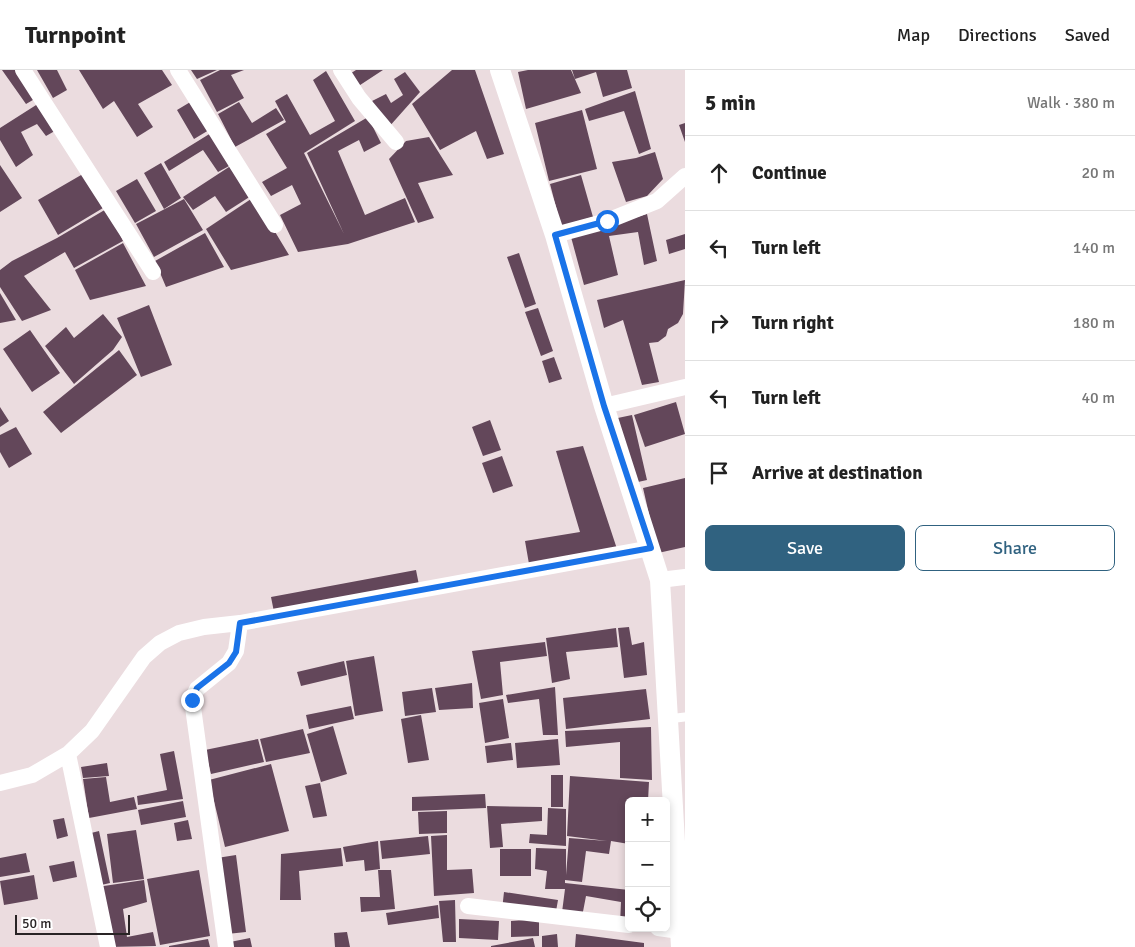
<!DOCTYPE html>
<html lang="en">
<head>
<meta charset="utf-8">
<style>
  :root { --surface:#fff; --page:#f2f2f2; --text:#222; --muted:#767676; --line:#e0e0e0; --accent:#306280 }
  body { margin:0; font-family:Signika,sans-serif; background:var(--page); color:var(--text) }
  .controls { position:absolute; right:15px; bottom:15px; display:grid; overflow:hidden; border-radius:8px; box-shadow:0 2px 8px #0003 }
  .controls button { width:45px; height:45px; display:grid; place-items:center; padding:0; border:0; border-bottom:1px solid var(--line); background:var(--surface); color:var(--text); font:25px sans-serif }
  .scale { position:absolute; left:15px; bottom:12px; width:115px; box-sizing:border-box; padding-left:5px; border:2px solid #292425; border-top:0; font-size:14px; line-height:18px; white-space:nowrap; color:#292425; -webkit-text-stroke:4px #fff; paint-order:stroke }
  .stop { position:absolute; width:15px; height:15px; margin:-11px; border:4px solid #1a73e8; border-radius:50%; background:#fff }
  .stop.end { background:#1a73e8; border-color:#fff; box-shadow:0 1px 5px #0008 }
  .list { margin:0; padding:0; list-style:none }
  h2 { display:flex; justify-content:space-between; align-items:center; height:65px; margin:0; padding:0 20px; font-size:21px }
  h2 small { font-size:16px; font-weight:400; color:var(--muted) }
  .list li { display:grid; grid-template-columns:32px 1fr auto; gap:15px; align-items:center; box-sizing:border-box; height:75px; padding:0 20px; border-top:1px solid var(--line) }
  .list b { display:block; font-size:19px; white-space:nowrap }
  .list em { font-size:16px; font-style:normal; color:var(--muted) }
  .actions { display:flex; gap:10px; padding:15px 20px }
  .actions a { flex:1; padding:11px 0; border:1px solid var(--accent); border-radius:8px; text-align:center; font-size:18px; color:var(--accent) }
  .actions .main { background:var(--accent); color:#fff }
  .icon { flex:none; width:28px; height:28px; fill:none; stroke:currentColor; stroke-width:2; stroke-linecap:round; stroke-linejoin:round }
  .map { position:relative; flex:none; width:685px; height:877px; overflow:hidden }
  header { display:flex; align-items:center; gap:30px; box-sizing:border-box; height:70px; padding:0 25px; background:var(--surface); border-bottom:1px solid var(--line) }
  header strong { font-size:24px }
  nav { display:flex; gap:28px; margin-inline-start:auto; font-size:18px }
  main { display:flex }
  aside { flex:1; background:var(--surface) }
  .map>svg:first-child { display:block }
</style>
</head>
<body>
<header>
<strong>Turnpoint</strong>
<nav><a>Map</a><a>Directions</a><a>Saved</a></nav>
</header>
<main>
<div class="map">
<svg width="685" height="877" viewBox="0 0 685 877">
  <rect width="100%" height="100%" fill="#ebdcdf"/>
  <path fill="#63475a" d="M2,0H21L38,27L26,34Z
    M37,0H57L67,20L53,28Z
    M79,0H162L172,15L138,34L153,57L137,67L114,31L103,39Z
    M191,0H217L197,9Z
    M220,0H244L231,5L244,28L217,42L200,10Z
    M356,0H383L354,19L345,7Z
    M452,0H475L504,84L487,89L476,61L440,80L412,34Z
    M528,0H571L581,23L526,39L518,2Z
    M572,0H627L632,18L603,27L596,2L575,9Z
    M326,1L355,51L304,83L344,164L307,83L368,47L381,73L364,82L359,70L338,81L365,145L405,128L415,152L348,174L298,182L280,145L301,134L292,115L271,126L262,112L287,98L266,64L286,52L275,31L287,24L310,65L335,51L313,10Z
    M405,2L420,22L388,58L372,31L386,24L391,33L403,25L394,9Z
    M635,21L651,79L639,84L624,41L589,51L585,39Z
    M44,30L60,58L46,66L37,54L21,62L33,85L16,97L0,70V58Z
    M192,31L209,60L194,69L177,40Z
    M239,32L252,53L276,38L284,50L235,77L218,44Z
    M582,40L597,99L549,111L535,53Z
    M685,53V72L679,55Z
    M211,63L231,95L218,102L203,80L169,101L164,92Z
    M429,67L453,105L418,113L434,148L418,153L389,89L406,71Z
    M655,82L663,109L647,126L626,132L612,92L636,88Z
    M161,93L181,128L164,139L144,103Z
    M0,95L22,128L0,142Z
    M232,95L251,126L226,142L215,126L193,140L183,127Z
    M88,101L108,135L58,165L38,130Z
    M581,105L593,147L561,156L550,114Z
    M137,109L156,141L135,153L116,121Z
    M254,127L289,185L231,200L206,159Z
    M184,129L203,160L154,187L136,154Z
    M108,138L123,171L74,198L65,182L24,206L51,240L22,251L0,217V200L12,191L57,168Z
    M647,144L657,191L644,195L638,162L609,166L618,205L584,215L571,167Z
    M205,163L224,197L166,217L155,191Z
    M685,164V179L669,184L666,170Z
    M123,173L146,216L90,230L75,200Z
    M519,183L536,234L525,238L507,187Z
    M685,210L683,244L678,253L668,259L666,266L658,272L649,273L659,312L642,315L623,250L604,258L597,230Z
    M0,223L16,250L0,253Z
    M149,235L172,295L141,307L117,248Z
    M538,238L553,281L541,286L525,242Z
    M103,244L122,267L113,280L74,314L45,276L66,257L74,268Z
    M30,260L60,303L32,322L3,279Z
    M119,280L137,305L61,363L43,342Z
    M554,287L562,309L549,313L542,291Z
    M676,332L685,364L645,377L634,345Z
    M0,337L9,351L0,357Z
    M632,345L647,410L629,414L613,349Z
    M490,350L501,380L483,386L472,357Z
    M16,357L32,384L9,398L0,382V365Z
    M583,376L618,482L529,494L525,471L580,462L556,381Z
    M502,386L513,416L493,423L482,393Z
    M685,408V477L658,483L643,418Z
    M416,500L419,515L274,542L271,527Z
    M629,557L632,575L644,572L647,605L624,608L618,558Z
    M616,558L618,577L566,582L570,609L552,613L546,568Z
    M545,572L547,586L500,592L503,625L481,629L472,581Z
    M374,586L383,641L355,646L346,591Z
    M344,591L347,605L301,616L297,602Z
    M472,613L473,638L439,640L435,618Z
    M555,617L558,665H543L539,629L508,633L506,625Z
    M432,618L436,642L405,646L402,622Z
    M646,619L650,649L566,659L563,628Z
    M503,629L509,668L485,673L479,633Z
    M351,636L354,649L309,659L306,645Z
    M421,645L429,690L408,693L401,649Z
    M333,656L347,704L321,712L307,664Z
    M651,657L652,710L620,708V672L566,677L565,661Z
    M303,659L310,683L266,692L260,669Z
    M258,669L264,692L211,704L205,680Z
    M558,669L560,695L517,698L515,673Z
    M511,673L513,690L487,693L485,676Z
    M174,681L183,729L138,735L137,726L167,720L160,684Z
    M107,693L109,706L83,708L81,697Z
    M271,694L289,761L225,777L209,710Z
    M551,705H563V737H551Z
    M570,706L649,712L648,731H629V774L611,771L609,784L586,781L582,812L565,810V813L629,820V856L620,854L621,832L586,826L581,852L561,850L565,819H545L547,801L535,799L536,778L566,779V805L569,768L607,771L567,766Z
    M106,707L110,732L134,727L137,739L89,748L83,709Z
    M320,713L327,746L313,748L305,716Z
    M485,724L486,738L412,741V727Z
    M183,731L186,747L141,755L138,740Z
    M487,736L542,737V751L501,754L503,777L490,778Z
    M548,738L566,739V776L529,773L530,764L547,765Z
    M447,741V763L419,764L418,742Z
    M64,748L68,766L57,769L53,750Z
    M188,750L192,769L177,771L174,753Z
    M136,760L144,809L113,813L107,764Z
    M99,761L110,813L97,816L87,764Z
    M447,765V800L472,799L474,823L434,826L431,766Z
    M428,766L430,784L382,789L380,771Z
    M378,771L380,799L365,801L364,790L346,792L343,777Z
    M341,778L343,796L299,801L301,830H280L281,784Z
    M500,779H531V806H500Z
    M26,783L30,802L0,807V788Z
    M236,785L246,862L227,864L217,788Z
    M74,791L77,807L53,812L49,796Z
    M199,800L210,866L160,875L147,809Z
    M378,800H391L395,839L361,842L360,827H380Z
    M34,805L38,829L4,835L0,811Z
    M144,810L147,832L123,839L127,867L153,862L156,876L109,877L97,817Z
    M504,822L558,830L555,847L502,840Z
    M455,830L456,872H443L439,831Z
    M438,835L439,848L388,855L386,843Z
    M459,849L499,851L498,870L459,868Z
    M539,849V866L511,867V851Z
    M347,862L350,877H335L334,863Z
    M557,864L558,877H542V866Z
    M576,864L644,873V877H575Z
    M250,868L252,877H231L230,872Z
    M533,868L535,877H491V876Z
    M208,869L210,877H169V876Z"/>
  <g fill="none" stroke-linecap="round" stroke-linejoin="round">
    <path stroke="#fff" stroke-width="9" d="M668,649L685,647"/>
    <path stroke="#fff" stroke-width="16" d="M23,0L153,202
      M178,0L275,155
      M341,0L359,28L396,72
      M555,165L607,151L657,131L685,106
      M604,336L685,317
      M660,510L685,507
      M68,684L108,877
      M0,713L32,705L68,684L92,661L144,587L160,573L179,563L204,557L240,553L651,478
      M468,836L629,855
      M658,858L680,861
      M226,877L192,630L197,619L229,593L236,581L240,553"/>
    <path stroke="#fff" stroke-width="20" d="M500,0L555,165L604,336L660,510L681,877"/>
  </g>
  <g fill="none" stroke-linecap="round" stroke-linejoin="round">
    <path stroke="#1a73e8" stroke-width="6" d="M192,630L197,618L229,593L236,582L240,553L651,478L604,336L555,165L607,151"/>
  </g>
</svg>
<div class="controls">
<button>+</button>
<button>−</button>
<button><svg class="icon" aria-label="locate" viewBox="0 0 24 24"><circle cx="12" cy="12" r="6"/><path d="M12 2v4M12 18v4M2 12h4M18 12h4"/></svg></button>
</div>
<div class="scale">50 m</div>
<div class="stop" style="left:607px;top:151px"></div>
<div class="stop end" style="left:192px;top:630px"></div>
</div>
<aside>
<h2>5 min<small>Walk · 380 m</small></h2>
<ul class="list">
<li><svg class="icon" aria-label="ahead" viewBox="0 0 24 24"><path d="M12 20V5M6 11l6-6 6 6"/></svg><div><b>Continue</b></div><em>20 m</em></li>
<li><svg class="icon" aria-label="left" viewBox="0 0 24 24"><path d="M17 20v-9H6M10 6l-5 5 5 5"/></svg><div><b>Turn left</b></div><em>140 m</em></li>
<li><svg class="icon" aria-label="right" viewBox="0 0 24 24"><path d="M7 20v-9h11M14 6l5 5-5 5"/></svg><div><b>Turn right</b></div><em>180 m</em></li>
<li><svg class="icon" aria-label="left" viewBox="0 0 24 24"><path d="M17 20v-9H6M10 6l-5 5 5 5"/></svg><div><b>Turn left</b></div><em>40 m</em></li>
<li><svg class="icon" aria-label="arrive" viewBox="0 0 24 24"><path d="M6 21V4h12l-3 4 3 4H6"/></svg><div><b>Arrive at destination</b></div></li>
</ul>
<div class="actions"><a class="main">Save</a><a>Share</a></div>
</aside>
</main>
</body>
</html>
